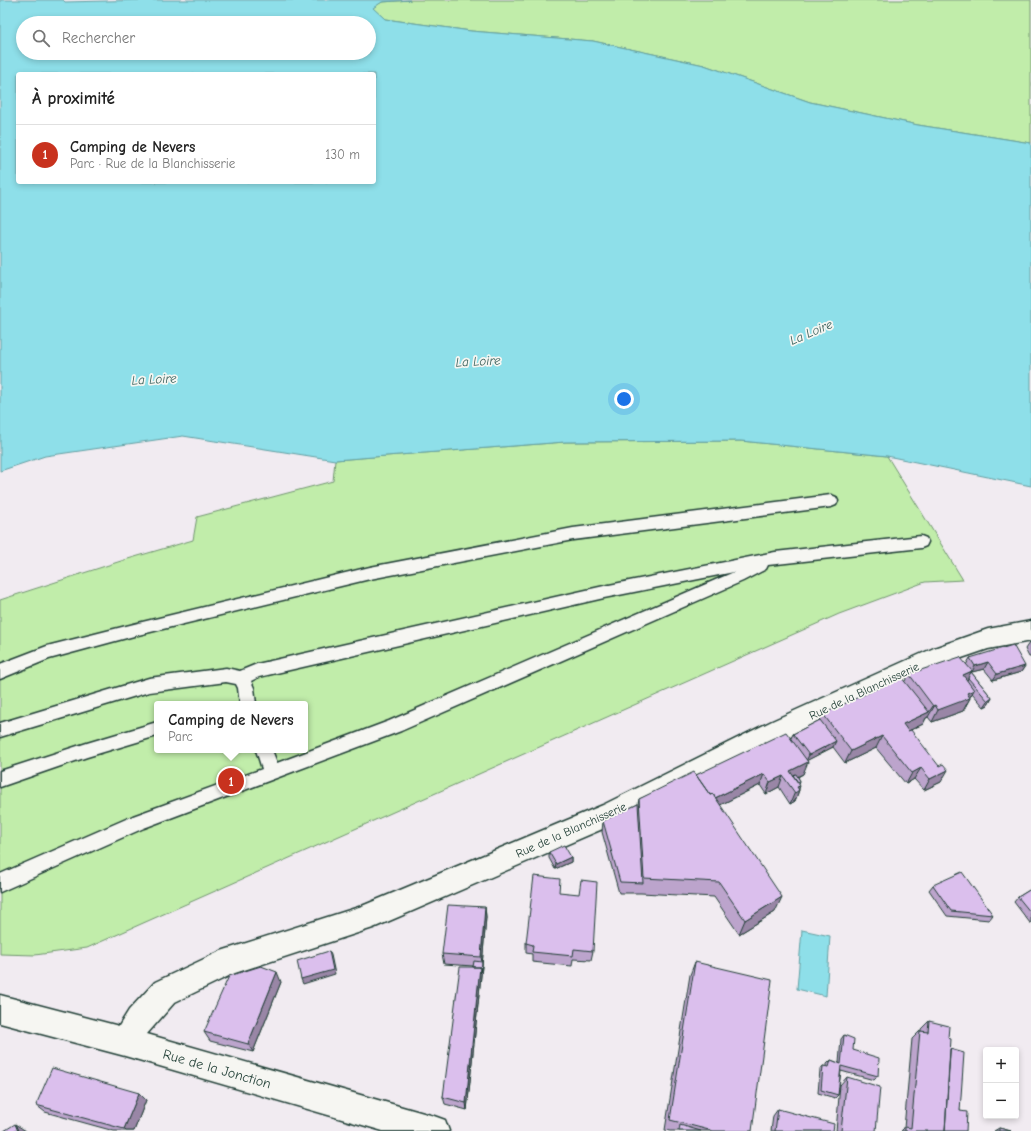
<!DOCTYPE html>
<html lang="fr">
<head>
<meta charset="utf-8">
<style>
  :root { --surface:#fff; --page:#f6f6f6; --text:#222; --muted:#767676; --line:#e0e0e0; --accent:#c8321e }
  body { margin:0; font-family:"Comic Neue",sans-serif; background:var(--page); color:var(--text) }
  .controls { position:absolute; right:12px; bottom:12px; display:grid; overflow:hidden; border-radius:4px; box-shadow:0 2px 6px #0003 }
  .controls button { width:36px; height:36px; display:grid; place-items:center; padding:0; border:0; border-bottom:1px solid var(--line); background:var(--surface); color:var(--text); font:20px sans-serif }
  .you { position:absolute; left:624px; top:399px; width:14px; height:14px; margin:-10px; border:3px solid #fff; border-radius:50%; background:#1a73e8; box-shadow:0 0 0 6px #1a73e833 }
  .badge { display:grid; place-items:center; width:26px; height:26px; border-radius:50%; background:var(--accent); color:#fff; font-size:13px; font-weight:700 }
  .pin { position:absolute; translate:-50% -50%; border:2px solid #fff; box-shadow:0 1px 4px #0006 }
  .popup { position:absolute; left:154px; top:701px; width:154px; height:52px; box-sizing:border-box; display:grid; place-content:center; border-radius:4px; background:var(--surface); filter:drop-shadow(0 1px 3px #0005); font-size:13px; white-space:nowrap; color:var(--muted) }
  .popup b { font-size:15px; color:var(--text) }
  .popup::after { content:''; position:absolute; left:50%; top:100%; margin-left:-8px; border:8px solid transparent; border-top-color:var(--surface) }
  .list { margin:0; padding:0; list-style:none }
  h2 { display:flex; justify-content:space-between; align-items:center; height:52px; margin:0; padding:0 16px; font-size:17px }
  h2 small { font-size:13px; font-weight:400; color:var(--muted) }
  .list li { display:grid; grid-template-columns:26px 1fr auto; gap:12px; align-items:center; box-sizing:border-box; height:60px; padding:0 16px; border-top:1px solid var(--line) }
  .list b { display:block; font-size:15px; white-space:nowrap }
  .list p { margin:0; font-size:13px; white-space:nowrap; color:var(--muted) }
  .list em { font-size:13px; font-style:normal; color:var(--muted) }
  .icon { flex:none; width:22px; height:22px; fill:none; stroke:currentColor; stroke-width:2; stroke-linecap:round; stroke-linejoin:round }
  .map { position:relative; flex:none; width:1031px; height:1131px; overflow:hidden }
  .search { position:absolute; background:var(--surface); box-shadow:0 2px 6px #0003; left:16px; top:16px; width:360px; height:44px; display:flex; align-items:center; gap:10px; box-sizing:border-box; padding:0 14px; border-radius:22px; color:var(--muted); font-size:15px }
  .panel { position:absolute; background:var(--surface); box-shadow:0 2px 6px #0003; left:16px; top:72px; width:360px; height:112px; border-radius:4px }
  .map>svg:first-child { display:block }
</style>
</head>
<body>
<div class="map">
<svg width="1031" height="1131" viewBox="0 0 1031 1131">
  <rect width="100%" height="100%" fill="#f1ebf1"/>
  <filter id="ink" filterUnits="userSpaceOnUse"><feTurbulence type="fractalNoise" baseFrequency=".025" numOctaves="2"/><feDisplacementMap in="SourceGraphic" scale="8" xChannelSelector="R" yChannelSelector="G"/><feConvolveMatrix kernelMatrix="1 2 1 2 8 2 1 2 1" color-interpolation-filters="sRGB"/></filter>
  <g filter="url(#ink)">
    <path fill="#c1edaa" stroke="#70956f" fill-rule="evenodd" d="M410,0H1031V143L918,125L810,102L704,65L593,41L471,31L385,19L372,8L382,2Z
      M741,441L887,456L963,580L925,582L839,614L87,948L35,955L0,954V600L121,561L193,540L197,517L333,481L335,460L565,442ZM157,704H305V750H157Z"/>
    <path fill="#8edfe9" stroke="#629ea1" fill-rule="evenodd" d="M0,0H63L65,2L147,0H410L382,2L373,8L385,19L471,31L593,41L704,65L810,102L918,125L1031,143V486L887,456L741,441L565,442L335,460L183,436L45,456L0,471ZM23,23H369V53H23ZM18,74H374V182H18Z
      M802,930L830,936L826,996L797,989Z"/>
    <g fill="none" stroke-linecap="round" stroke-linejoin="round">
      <g stroke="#1f3d34" stroke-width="3">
        <path id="service" d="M831,495L836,497L838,501L836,505L831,507L573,540L370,579L134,636L49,659L0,679V664L47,646L134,624L370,567L573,528Z
          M921,536L926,538L928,542L926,546L921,548L768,565L766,569L743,581L401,731L144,828L0,892V874L133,816L262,769L256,750H272L277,763L389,721L734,572L604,598L259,677L251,681L254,688L256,704H240L238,688L236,684L226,682L149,692L0,737V723L149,678L226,668L240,671L257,664L604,586L775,552Z
          M157,722V736L87,757L0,787V771L87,743Z"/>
      </g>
      <g stroke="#1f3d34" stroke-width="3">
        <path id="minor" d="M1031,621V641L988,649L950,662L790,737L621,821L373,928L235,973L175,1002L147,1034L434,1116L445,1120L449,1131H383L125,1056L0,1023V995L119,1026L129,1010L155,982L221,951L362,906L603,805L772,721L934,648L988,629Z"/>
      </g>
      <use href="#service" fill="#f6f6f2" fill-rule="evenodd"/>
      <use href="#minor" fill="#f6f6f2" fill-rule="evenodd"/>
    </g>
    <path fill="#bca4cc" stroke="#1f3d34" d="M1031,642V657H1029L1025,649L1029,643Z
      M970,658L1025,666L1021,672L993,680L984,669L971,672L992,698L988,705L984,707L972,693L969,697L970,698L963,711L932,722L928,717L926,718L923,724L908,731L941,782L924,790L914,779L906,784L876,748L845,763L833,747L807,760L803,774L798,777L800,781L799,784V790L795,801L790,804L779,787L766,794L760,785L720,805L775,912L739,934L714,897L641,893H619L602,832L603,821L638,804L639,799L696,775L791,738L793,734L820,720L823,714L905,681L909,674L966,665Z
      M549,852L571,857V862L555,869L549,858Z
      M933,885L993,915L989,920L947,916L929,890Z
      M1031,889V923H1030L1014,902L1018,897Z
      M559,892L593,951L591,960L573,959L572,966L532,962V954L526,953V943Z
      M485,907L486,917L482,966L467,1110L445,1104L443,1097L473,966L444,964L442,954Z
      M695,962L752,1131H670L665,1130L690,975Z
      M281,982L253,1052L210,1041L204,1032Z
      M929,1021L948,1038L960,1111L966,1131H901L904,1128L912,1039L920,1031H921V1029Z
      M844,1035L853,1050L878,1076L874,1080L841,1071L838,1095L835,1098L818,1093L820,1070L823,1066L827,1067V1064L831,1060L839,1063L841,1039Z
      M847,1077L876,1131H836L840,1085Z
      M139,1093L146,1100L134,1131H114L45,1112L36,1105Z
      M778,1109L833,1131H771L773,1116Z
      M999,1128L1011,1131H994Z"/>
    <path fill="#9986a6" stroke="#1f3d34" d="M988,662L984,669L972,672L975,666Z
      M1025,666L1021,672L993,680L997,674Z
      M972,671L965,684L963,675Z
      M974,690L969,699L970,698L963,711L932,722L938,710L967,693Z
      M992,698L988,705L984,707L988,701Z
      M935,705L928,717L926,718L923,724L896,737L903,724L929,712L933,706Z
      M882,736L876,748L845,763L851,751Z
      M836,741L833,747L806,761L809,755Z
      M808,762L803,774L790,780V771Z
      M921,768L914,779L906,784L912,773Z
      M948,770L941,782L924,790L930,779Z
      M764,774L760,785L706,812L709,801Z
      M783,776L779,787L766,794L770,782Z
      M800,786L798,791L799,790L795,801L790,804L797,787Z
      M571,857V862L555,869L556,864Z
      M782,897L775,912L739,934L745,920Z
      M485,907L486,917L482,966L467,1110L466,1103L480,967L482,962L481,957Z
      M329,951L331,955L335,974L303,984L301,979Z
      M277,972L281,982L253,1052L248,1044Z
      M139,1093L146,1100L134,1131H126L124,1129Z
      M15,1124L26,1131H18Z"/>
    <path fill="#dbbfed" stroke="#1f3d34" d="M1013,645L1025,666L997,674L988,662L975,666L970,658Z
      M960,657L972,671L963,675L974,690L967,693L970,698L938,710L935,705L933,706L909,674Z
      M971,672L992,698L988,701L968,678Z
      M901,677L929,712L903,724L908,731L911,730L939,766L943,764L948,770L930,779L921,768L912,773L882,736L851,751L823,714Z
      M820,720L836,741L809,755L793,734Z
      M786,732L808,762L790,771L800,786L797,787L799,790L795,793L783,776L770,782L764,774L715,798L713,794L710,795L696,775Z
      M694,772L710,795L713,794L782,897L745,920L719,882L644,878L639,799Z
      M796,774L800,781L798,782L793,775Z
      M638,804L643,883L620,882L603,821Z
      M564,845L571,857L556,864L549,852Z
      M962,872L993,915L951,911L933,885Z
      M534,876L560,879L559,892L579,894L581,880L597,882L593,951L574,949L573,956L532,952L533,945L526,943Z
      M1031,889V913L1018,897Z
      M448,905L485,907L481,957L442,954Z
      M329,951L333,970L301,979L297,961Z
      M474,961L482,962L481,972L480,967H473Z
      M695,962L772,980L752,1131H713L670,1120Z
      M261,966L277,972L248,1044L204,1032L229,976Z
      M460,967H480L466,1103L443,1097Z
      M929,1021L949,1026L948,1038L951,1039L945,1131H905V1127L911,1128L920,1031L928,1032Z
      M844,1035L854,1039L853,1050L879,1058L878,1076L841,1066L838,1095L821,1090L823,1066L829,1067L831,1060L841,1064Z
      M950,1049L964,1053L960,1111L967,1112L966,1131H945Z
      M52,1068L139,1093L124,1129L36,1105Z
      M847,1077L880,1087L876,1131H841Z
      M778,1109L834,1124L833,1131H775Z
      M15,1124L18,1131H4Z
      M680,1125L701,1131H679Z
      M999,1128L1011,1131H999Z"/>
  </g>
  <g text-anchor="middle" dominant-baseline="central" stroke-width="3.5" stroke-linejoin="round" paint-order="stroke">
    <g font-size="12" fill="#1f3d34" stroke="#f6f6f2">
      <text transform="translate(864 691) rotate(-25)">Rue de la Blanchisserie</text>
      <text transform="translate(571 830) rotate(-24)">Rue de la Blanchisserie</text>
    </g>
    <g font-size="13" font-style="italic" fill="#355d58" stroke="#f6f6f2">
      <text transform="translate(811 332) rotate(-23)">La Loire</text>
      <text transform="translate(478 361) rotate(-3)">La Loire</text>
      <text transform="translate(154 379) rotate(-3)">La Loire</text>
    </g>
    <g font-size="14" fill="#1f3d34" stroke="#f6f6f2">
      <text transform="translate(217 1069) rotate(16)">Rue de la Jonction</text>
    </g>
  </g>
</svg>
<div class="controls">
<button>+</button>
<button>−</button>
</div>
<div class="you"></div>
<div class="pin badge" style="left:231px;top:781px">1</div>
<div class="popup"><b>Camping de Nevers</b>Parc</div>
<div class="search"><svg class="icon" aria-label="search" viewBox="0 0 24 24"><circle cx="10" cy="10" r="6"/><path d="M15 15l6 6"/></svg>Rechercher</div>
<section class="panel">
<h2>À proximité<small></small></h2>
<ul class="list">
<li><span class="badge">1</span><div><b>Camping de Nevers</b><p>Parc · Rue de la Blanchisserie</p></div><em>130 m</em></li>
</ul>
</section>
</div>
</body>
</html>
